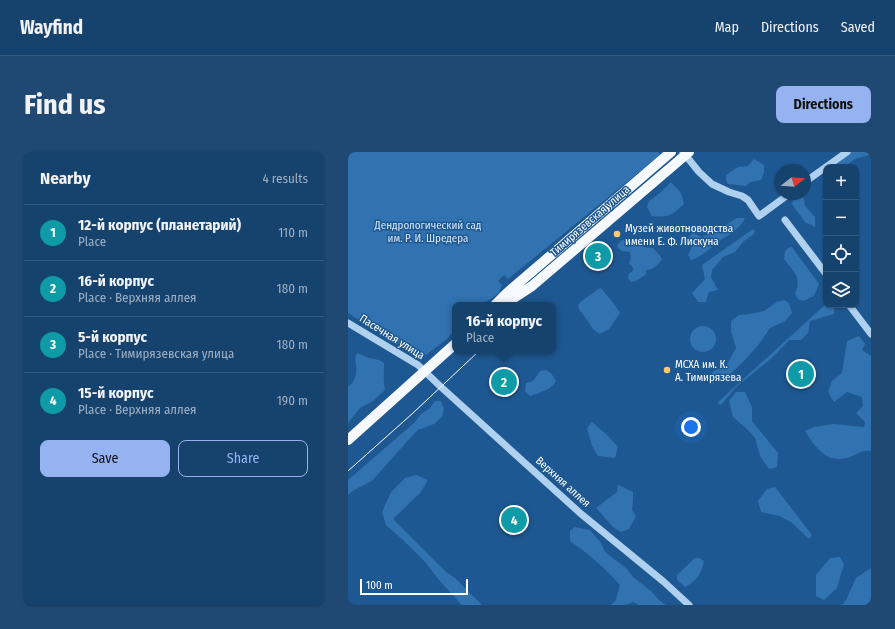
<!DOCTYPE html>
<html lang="en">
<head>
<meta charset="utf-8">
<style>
  :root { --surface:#16426e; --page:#1f4973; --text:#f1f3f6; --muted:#9eb0c2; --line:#355b81; --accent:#95b2f1 }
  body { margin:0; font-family:"Fira Sans Condensed",sans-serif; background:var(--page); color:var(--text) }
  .controls { position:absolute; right:12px; top:12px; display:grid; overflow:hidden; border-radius:8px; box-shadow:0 1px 3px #0004 }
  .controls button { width:36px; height:36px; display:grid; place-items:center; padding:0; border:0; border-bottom:1px solid var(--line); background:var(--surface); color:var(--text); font:20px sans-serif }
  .compass { position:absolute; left:427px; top:12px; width:36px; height:36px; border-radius:50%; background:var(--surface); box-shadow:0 1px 3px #0004; rotate:73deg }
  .scale { position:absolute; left:12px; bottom:10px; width:108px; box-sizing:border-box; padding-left:4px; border:2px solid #fff; border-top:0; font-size:11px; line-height:14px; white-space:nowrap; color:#fff; -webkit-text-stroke:3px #1e5892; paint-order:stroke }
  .you { position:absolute; left:343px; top:275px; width:14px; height:14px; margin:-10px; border:3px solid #fff; border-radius:50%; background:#1a73e8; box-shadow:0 0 0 6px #1a73e833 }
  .badge { display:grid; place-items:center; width:26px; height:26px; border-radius:50%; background:var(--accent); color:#fff; font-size:13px; font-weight:700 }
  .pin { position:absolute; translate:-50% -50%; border:2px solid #fff; box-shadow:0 1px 4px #0006 }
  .popup { position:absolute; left:104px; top:150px; width:104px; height:52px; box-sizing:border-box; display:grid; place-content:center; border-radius:8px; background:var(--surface); filter:drop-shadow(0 1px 3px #0005); font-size:13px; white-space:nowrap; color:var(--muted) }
  .popup b { font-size:15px; color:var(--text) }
  .popup::after { content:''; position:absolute; left:50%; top:100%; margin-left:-8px; border:8px solid transparent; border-top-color:var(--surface) }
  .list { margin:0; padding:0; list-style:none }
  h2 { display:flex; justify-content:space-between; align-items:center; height:52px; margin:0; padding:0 16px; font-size:17px }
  h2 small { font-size:13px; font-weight:400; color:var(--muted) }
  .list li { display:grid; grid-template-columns:26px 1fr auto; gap:12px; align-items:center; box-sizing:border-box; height:56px; padding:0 16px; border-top:1px solid var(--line) }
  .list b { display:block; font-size:15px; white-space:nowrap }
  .list p { margin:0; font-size:13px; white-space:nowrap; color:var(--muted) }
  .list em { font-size:13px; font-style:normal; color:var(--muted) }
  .actions { display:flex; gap:8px; padding:12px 16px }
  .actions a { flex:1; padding:9px 0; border:1px solid var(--accent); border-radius:8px; text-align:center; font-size:14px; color:var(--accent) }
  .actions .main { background:var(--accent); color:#111 }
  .icon { flex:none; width:22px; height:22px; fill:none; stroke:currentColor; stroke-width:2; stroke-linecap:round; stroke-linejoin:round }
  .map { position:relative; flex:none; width:523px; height:453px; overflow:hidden; border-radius:8px }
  header { display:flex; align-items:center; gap:24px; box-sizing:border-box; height:56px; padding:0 20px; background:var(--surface); border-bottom:1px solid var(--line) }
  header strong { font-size:19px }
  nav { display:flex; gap:22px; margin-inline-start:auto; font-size:14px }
  .intro { display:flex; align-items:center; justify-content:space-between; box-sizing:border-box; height:96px; padding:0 24px }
  h1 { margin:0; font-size:28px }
  .button { padding:10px 18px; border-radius:8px; background:var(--accent); color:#111; font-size:14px; font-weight:700 }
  main { display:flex; gap:24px; padding:0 24px }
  aside { flex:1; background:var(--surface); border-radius:8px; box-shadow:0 1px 3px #0004 }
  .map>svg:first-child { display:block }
</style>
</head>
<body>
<header>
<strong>Wayfind</strong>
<nav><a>Map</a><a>Directions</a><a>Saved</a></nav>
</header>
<div class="intro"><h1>Find us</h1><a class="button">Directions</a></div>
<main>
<aside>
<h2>Nearby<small>4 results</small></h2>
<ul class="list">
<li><span class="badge" style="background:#0f9aa8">1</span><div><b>12-й корпус (планетарий)</b><p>Place</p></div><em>110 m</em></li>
<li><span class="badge" style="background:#0f9aa8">2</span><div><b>16-й корпус</b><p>Place · Верхняя аллея</p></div><em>180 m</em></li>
<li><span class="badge" style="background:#0f9aa8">3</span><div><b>5-й корпус</b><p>Place · Тимирязевская улица</p></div><em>180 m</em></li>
<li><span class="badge" style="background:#0f9aa8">4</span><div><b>15-й корпус</b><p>Place · Верхняя аллея</p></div><em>190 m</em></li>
</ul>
<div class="actions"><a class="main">Save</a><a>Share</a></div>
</aside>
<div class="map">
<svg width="523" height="453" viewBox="0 0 523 453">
  <rect width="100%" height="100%" fill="#1e5892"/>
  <path fill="#3172b0" d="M0,0H310L312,3L160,127L156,123L150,129L154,133L151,141L134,153H107V178L100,186L78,203L74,204L68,200L66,202L0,161Z
    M503,0H523V2C512,7 507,4 498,15H486L492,8Z
    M406,7L416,13V20L413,28L402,30L398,34L380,32L378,28V23L390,15L400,14Z
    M323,30L333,41L336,52C324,63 321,66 304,64L299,55L301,49L313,40Z
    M447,42H455L457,54L467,65V75L457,70L444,52L446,44Z
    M389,66H397C392,78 379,83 369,91C361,97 353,105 343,108L340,103L345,92L340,86L345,81L354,85L368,79Z
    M405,77L407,79L406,82L396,89L387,100L375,105L364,118L363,125L370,138L361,140L358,150H350L344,141L357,127L354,113Z
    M281,87L290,90L296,95L305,96L313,105L314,108C309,113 305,118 298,118V122C293,126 289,129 283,130L280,126L281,121L284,120L285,117L284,114L281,112L283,106L282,100L274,99L269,95L270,92L274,88Z
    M444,95L471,132L466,144L455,149L450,147L447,142C454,125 446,120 436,107L437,99L440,96Z
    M253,136L266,152L272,161L261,177L252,182C244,178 244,175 239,168C236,163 232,160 230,155L231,151L249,138Z
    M436,148L441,151L444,161L437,169L422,176L411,192L396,209L382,222L370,226L364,232L359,226L366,219L378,214L388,196L383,179V169L391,163L402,162L416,159L429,150Z
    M478,152V153H487L486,162L462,169L460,181L453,188H441L425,205L388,235L373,253L369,251Z
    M342 187a13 13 0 1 1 26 0a13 13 0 1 1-26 0Z
    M511,184L517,192L514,198L523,204V299C514,298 510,302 502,305C479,313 468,296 457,279L466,275L486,272L516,275L517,270L508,261L515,254L514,245L499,240L486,250L480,240L484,229L494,221L499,189Z
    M9,201L21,206L31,208L36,211C36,220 35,229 37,238L25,249L12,256L0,271V235C10,227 9,218 7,206Z
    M198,218L203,221L208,229C203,238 191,241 182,244L177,239L178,231L185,229L192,219Z
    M388,240H397L404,255V269L430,301L429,315L421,317L412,304L407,286L400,278L385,265L381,249Z
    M87,249H93L96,257L94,265L86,272L70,278L63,285L24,329L6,338L0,343V328L67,270L73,262L82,256Z
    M244,270L259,283L270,295L267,306L250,304L244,294L239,276Z
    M68,323L80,328L72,341L45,367L97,419L108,427L134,453H114L91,428L78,411L55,388L38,373L34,360L43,340L57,326Z
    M270,333L285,340V349L284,358L288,364L281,377L273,380L265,375L248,356L269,340Z
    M427,335L464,383L461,387L443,370L431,364L413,360L410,349L419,337Z
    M227,375L242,378L253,391L257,400L279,417L285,425L303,439L311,448L318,453H291L285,450L278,453H263L268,448L272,433C257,416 241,402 222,389V379Z
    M492,405L496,412L489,436L476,448L468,444V423L482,406Z
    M347,406H351L356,409C353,423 349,428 337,435L329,428V423Z
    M523,416V453H494L498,448L508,426Z"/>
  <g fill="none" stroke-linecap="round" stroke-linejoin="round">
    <path stroke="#afd0ee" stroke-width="7" d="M335,0L351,20L364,32L381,40L394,44L400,48L411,64L441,42
      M457,30L499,0
      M437,68L478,122
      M501,153L523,182
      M0,171L70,213L93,235L232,361L316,430L341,453"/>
    <path stroke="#f6faff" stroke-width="10" d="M147,153L159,141L323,0
      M155,153L184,134L341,0
      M0,288L107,192"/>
    <path stroke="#fff" stroke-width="1" d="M165,153L170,143L185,129L335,0
      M0,319L65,261L131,199"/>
  </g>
  <g fill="#fdca6e" stroke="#1e5892" stroke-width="1.5">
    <circle cx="269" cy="82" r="4"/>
    <circle cx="319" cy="218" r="4"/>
  </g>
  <g text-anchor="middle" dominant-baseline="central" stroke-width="3" stroke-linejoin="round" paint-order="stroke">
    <g font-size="11" fill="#fff" stroke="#1e5892">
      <text transform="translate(242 69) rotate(-41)">Тимирязевская улица</text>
      <text transform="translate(44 185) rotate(32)">Пасечная улица</text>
      <text transform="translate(215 330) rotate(42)">Верхняя аллея</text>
    </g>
    <g font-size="11" fill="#d5e8fa" stroke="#1e5892">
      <text x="80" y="73">Дендрологический сад<tspan x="80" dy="13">им. Р. И. Шредера</tspan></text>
    </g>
    <g font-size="11" fill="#fff" stroke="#1e5892" text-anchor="start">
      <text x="277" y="76">Музей животноводства<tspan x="277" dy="13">имени Е. Ф. Лискуна</tspan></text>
      <text x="327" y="212">МСХА им. К.<tspan x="327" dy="13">А. Тимирязева</tspan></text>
    </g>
  </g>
</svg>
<div class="controls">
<button>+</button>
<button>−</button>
<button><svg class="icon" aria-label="locate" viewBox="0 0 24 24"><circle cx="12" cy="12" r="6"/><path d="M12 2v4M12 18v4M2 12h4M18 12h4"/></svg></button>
<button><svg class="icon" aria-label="layers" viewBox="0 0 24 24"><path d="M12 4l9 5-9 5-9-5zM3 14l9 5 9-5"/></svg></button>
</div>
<svg class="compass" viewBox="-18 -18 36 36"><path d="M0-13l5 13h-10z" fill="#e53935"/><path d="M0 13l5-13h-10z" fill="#9eb0c2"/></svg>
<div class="scale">100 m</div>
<div class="you"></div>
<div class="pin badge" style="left:453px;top:222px;background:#0f9aa8">1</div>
<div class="pin badge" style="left:156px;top:230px;background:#0f9aa8">2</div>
<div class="popup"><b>16-й корпус</b>Place</div>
<div class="pin badge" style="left:250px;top:104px;background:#0f9aa8">3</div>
<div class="pin badge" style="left:166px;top:368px;background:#0f9aa8">4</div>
</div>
</main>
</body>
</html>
